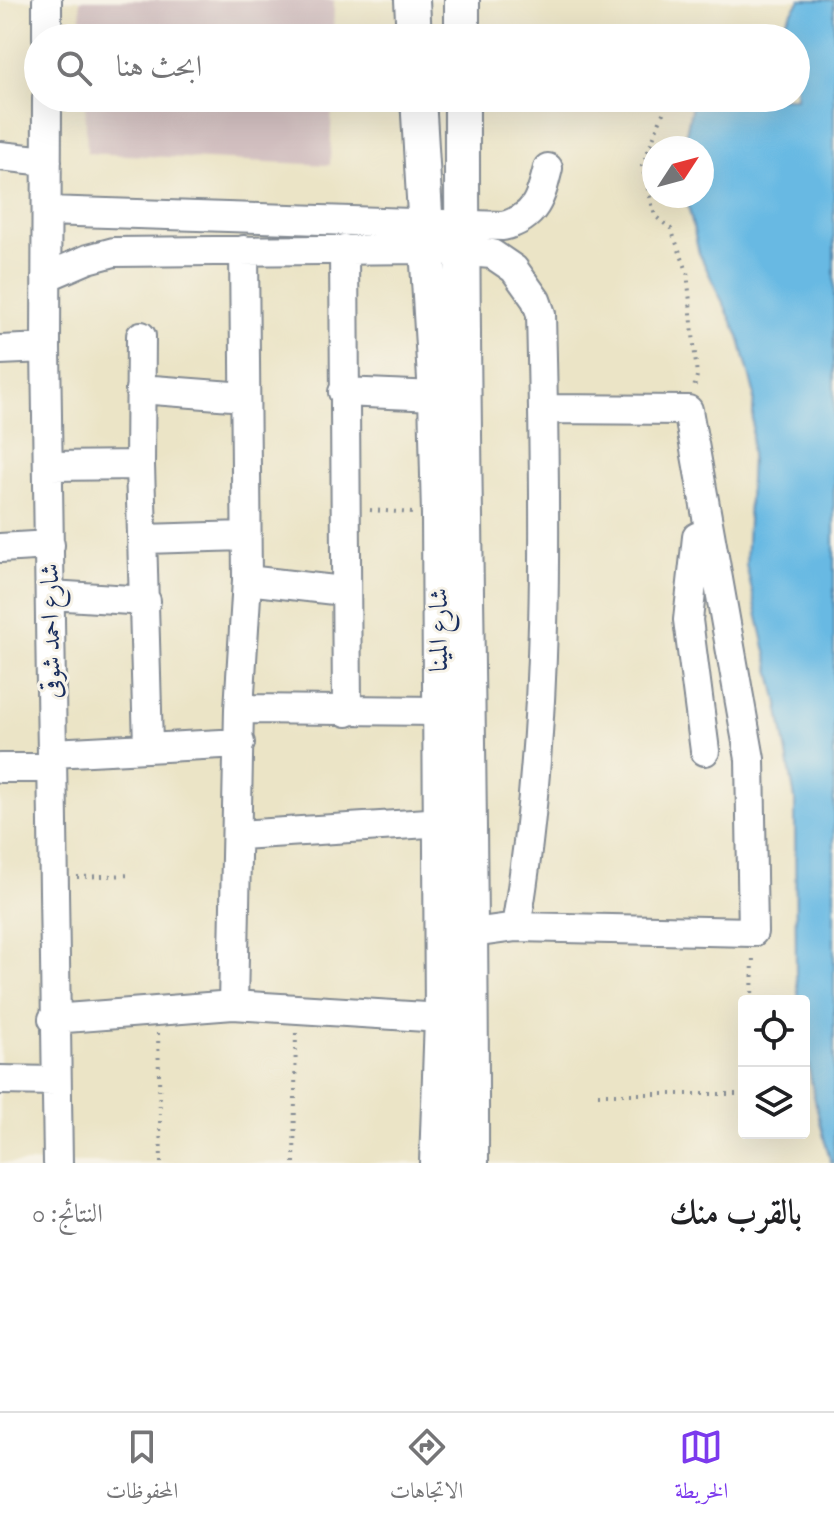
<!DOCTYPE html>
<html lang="ar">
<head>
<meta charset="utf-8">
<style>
  :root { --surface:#fff; --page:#f2f2f2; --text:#202124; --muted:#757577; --line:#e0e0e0; --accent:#7c3aed }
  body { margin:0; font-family:"IM FELL Double Pica",Amiri,serif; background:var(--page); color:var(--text); direction:rtl }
  .controls { position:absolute; right:24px; bottom:24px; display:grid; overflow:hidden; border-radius:8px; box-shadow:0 8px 32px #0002 }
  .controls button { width:72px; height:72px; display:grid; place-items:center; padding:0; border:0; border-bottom:2px solid var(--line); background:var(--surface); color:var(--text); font:40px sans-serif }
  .compass { position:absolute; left:642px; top:136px; width:72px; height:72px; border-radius:50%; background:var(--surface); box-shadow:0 8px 32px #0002; rotate:54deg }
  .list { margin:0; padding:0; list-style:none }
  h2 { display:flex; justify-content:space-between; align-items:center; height:104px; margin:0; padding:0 32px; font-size:34px }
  h2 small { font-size:26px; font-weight:400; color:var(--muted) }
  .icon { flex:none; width:44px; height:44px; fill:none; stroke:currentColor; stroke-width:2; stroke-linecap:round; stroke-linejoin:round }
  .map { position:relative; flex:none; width:834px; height:1163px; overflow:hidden; direction:ltr }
  .search { position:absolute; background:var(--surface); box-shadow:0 8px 32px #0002; left:24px; right:24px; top:24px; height:88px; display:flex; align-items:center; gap:20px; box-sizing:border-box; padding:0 28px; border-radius:44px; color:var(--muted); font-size:30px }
  .sheet { height:248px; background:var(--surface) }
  nav { display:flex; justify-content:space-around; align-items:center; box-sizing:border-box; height:112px; border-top:2px solid var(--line); background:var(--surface); font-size:22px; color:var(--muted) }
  nav a { display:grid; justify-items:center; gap:4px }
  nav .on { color:var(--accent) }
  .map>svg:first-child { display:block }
</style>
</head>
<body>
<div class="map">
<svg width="834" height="1163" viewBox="0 0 834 1163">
  <rect width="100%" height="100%" fill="#f7f3e8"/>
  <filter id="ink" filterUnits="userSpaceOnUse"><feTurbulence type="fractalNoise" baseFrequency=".0125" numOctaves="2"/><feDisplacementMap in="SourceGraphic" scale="16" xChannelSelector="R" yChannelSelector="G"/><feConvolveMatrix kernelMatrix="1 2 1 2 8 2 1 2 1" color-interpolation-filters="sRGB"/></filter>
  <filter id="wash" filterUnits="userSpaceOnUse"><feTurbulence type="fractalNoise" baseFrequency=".006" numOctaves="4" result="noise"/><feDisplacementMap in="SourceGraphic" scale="32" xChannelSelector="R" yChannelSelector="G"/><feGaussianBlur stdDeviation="1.8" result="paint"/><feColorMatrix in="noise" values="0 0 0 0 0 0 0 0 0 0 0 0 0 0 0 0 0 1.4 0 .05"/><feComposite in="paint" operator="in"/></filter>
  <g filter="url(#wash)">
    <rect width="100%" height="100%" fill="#ebe4c6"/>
    <path fill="#d2bfc0" d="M80,0H334L333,38H82Z
      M85,98H332L330,165L87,153Z"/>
    <path fill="#67b9e3" stroke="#4174a0" stroke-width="2" d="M800,0H834V1163H831C815,1108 804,1058 804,1001H799L796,976L795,799L777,699L746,565L754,392L739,336L699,253L686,196H702V148H683L692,105L698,98H796V38H766L782,26Z"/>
  </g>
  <g filter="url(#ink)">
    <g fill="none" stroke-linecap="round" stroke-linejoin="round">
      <g stroke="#838a92" stroke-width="32">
        <path id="minor" d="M47,38V0
          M47,98L46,348L58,1163
          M0,156L47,161
          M47,211L503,226C536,218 541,197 548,168
          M344,249L347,712
          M46,277L88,259L114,252L426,249L492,254L514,269L536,300L541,314C546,518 550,725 516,927
          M141,336L140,465L148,745
          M0,350L46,348
          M140,389L245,397
          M343,392L436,396
          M50,466L140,465
          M144,539L245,536
          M0,548L50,545
          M247,580L343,591
          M51,595L146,601
          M239,709L438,711
          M705,751L688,620L697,537L709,532
          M53,753L240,743
          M0,768H52
          M239,835L460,821
          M472,933L516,927L753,932L750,759L688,410L543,409
          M233,1005L239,709L247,580L244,250
          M53,1019L233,1005L442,1018
          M0,1080L55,1081"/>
      </g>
      <g stroke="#838a92" stroke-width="38">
        <path id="major" d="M412,0L414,38
          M462,38V0
          M418,98L436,396L439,515L442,1018L437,1163
          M462,98C461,453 472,808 471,1163"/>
      </g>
      <path stroke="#838a92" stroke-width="4" stroke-dasharray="2 6" stroke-linecap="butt" d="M669,98L642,166L655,216L671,229L687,271L697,376L694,388
        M370,510L413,513
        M77,877L131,875
        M752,1001L753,955
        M158,1033L161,1163
        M598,1094H744
        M294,1163L296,1029"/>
      <use href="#minor" stroke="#fff" stroke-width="28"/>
      <use href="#major" stroke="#fff" stroke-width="34"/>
    </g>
  </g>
  <g text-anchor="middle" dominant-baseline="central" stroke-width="6" stroke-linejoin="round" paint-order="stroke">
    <g font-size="26" fill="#1b2f5e" stroke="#f7f3e8">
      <text transform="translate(439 630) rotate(-90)">شارع المينا</text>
      <text transform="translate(51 631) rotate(-91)">شارع احمد شوقى</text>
    </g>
  </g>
</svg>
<div class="controls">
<button><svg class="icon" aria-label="locate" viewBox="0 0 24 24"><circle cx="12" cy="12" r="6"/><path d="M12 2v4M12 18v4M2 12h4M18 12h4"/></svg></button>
<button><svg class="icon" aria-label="layers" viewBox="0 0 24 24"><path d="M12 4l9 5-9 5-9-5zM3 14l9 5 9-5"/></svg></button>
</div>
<svg class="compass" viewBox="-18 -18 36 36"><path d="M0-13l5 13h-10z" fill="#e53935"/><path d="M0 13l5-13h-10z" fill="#757577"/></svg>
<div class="search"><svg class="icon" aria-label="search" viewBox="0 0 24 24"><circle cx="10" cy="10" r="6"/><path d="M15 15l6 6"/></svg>ابحث هنا</div>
</div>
<section class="sheet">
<h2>بالقرب منك<small>النتائج: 0</small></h2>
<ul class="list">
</ul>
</section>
<nav>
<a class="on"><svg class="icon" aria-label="map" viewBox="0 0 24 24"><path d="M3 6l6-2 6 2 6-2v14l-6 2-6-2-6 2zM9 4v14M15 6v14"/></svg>الخريطة</a>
<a><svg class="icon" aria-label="directions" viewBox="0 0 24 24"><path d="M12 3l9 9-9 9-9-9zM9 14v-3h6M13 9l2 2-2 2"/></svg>الاتجاهات</a>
<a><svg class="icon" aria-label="saved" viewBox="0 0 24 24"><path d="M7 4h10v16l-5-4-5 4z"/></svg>المحفوظات</a>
</nav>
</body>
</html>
